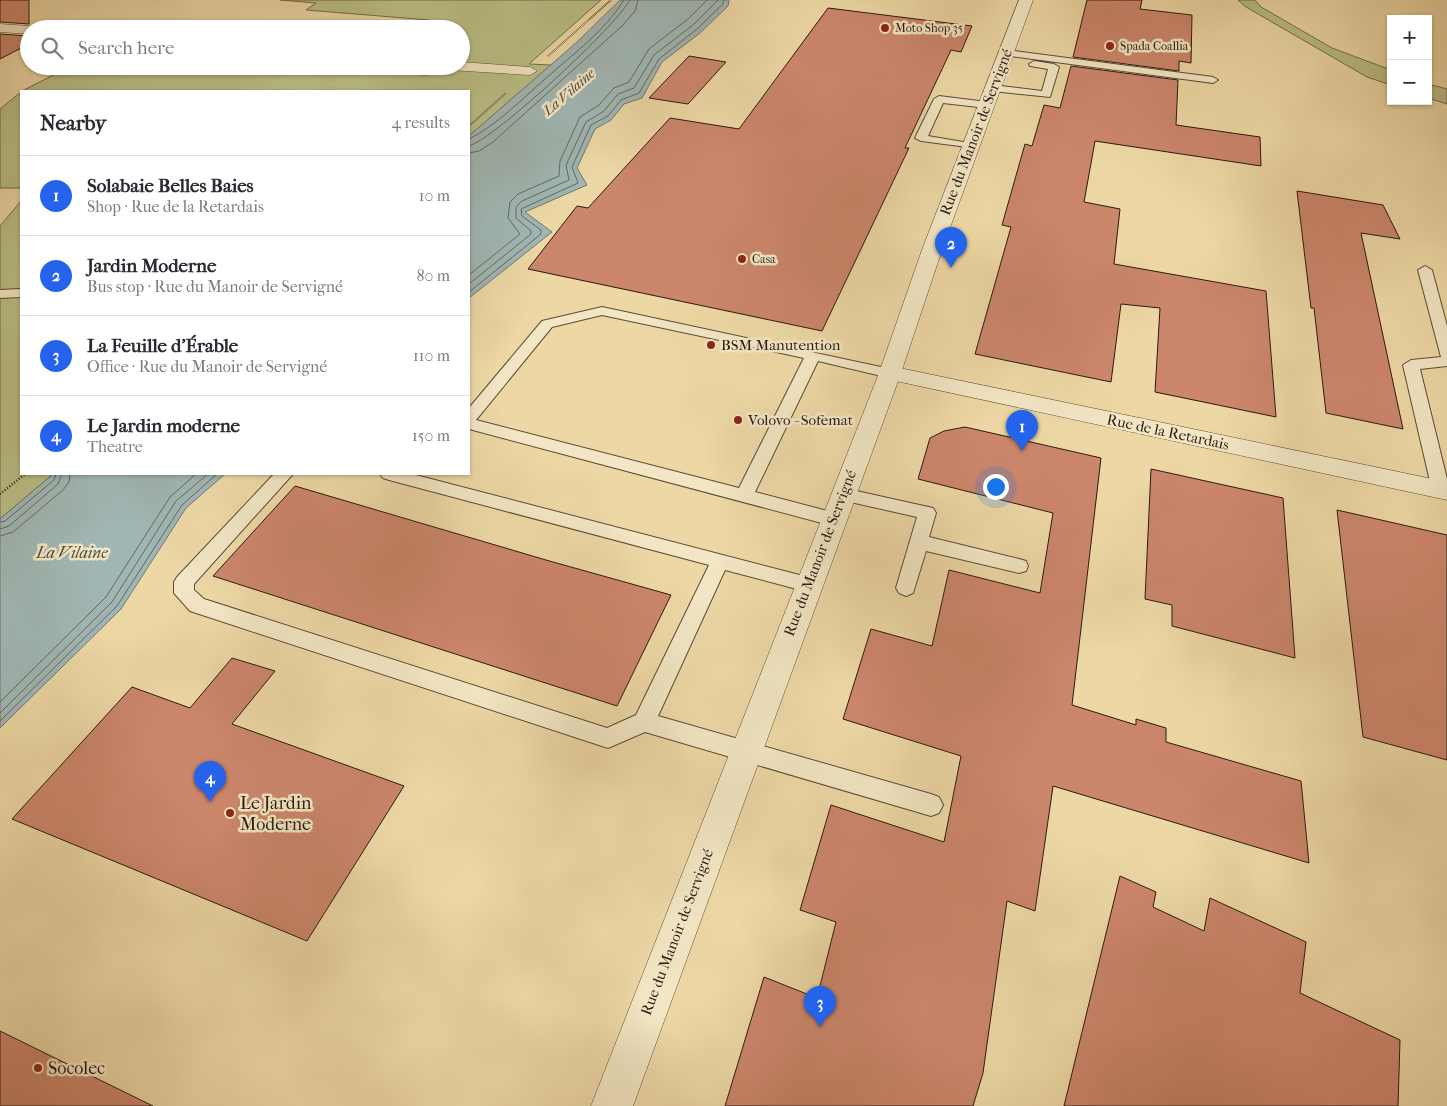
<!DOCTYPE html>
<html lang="en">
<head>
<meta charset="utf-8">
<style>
  :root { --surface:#fff; --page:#f7f7f7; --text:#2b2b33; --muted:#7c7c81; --line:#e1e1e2; --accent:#2563eb }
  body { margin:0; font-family:"IM FELL French Canon",serif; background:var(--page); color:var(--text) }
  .controls { position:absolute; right:15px; top:15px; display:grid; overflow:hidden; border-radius:0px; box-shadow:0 1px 4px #0004 }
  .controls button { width:45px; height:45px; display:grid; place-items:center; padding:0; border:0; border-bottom:1px solid var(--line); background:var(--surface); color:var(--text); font:25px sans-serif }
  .you { position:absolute; left:995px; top:486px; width:18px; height:18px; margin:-12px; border:4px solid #fff; border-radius:50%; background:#1a73e8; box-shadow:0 0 0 8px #1a73e833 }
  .badge { display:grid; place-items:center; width:32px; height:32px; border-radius:50%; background:var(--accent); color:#fff; font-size:16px; font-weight:700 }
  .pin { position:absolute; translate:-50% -41px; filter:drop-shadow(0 1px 2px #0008) }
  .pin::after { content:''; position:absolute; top:26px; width:18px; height:15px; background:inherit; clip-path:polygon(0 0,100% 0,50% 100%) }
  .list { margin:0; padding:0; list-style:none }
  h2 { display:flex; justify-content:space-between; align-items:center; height:65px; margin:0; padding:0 20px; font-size:21px }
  h2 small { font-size:16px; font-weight:400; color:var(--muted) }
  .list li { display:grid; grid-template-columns:32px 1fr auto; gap:15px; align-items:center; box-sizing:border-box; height:80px; padding:0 20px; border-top:1px solid var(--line) }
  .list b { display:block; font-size:19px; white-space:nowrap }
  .list p { margin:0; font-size:16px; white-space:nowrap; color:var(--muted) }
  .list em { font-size:16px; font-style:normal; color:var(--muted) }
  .icon { flex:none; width:28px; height:28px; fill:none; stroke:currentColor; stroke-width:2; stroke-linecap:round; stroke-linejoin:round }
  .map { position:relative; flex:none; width:1447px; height:1106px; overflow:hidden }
  .search { position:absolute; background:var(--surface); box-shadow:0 1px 4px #0004; left:20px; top:20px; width:450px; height:55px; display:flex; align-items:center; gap:12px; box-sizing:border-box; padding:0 18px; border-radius:28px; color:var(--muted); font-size:19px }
  .panel { position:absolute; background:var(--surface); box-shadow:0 1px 4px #0004; left:20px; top:90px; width:450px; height:385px; border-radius:0px }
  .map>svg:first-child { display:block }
</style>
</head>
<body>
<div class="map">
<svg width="1447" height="1106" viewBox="0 0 1447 1106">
  <rect width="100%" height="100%" fill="#edd8a5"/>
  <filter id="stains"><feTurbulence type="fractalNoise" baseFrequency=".004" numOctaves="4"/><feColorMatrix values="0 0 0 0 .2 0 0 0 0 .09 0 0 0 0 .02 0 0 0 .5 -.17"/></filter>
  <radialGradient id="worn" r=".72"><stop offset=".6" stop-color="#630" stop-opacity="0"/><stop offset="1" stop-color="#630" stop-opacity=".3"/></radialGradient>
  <path fill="#babe85" stroke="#726c4c" d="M280,0H601L529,64L551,65L469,136V91H22L71,66H461V29H418L429,20L306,10L316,3Z
    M1238,0H1255L1261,7L1332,48L1391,70V85L1367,77L1246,7Z
    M1428,84L1447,89V104L1428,98Z
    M21,92V188H0V109Z
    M21,201V474H53L0,519V226Z"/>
  <path fill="#a0b6b3" stroke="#707873" d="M620,0H729L728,6L700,33L662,62L642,98L624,104L611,120L595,129L577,168L587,185L525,212L552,232L469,298V136L577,42Z
    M53,474H225L186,508L121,609L0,728V519Z"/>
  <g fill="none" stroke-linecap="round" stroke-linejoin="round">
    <path stroke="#646862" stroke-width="1" d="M469,139C497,125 521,100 545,79C572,55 605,31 624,0
      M469,146C496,138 616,26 630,0
      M469,153L479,151L493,142L623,25L635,11L638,0
      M469,275L520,234L508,218L510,202L518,194L559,176L560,161L580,117L599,105L614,88L629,82L649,49L688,19L707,0
      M469,284L531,234V231L516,218V207L522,201L569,180L566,165L586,122L604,111L618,94L634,88L654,55L693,25L718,0
      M469,292L541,234V230L522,216L521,209L578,183L572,167L591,125L608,116L621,100L639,93L659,59L697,29L723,4L724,0
      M0,522L5,521L54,480L56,474
      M0,529L9,526L58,484L62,474
      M0,536L13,532L63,490L69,482L70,474
      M0,702L106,597L170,497L196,474
      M0,713L112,602L176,501L208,474
      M0,721L117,606L182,505L217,474"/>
  </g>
  <path fill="#cc866c" stroke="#291a12" d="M0,0H29V24L0,22Z
    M1087,0H1142L1140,9L1192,15L1191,63L1179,61V71L1073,57Z
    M828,8L972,26L961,52L951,50L905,148H909L822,331L528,269L577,206L588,208L670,118L739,129Z
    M0,34L29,36V44L0,59Z
    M689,56L726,62L688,104L649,98Z
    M1071,66L1178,80L1176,125L1260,137L1261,166L1095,141L1084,202L1120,209L1114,264L1266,291L1276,417L1155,392L1160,308L1121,304L1111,382L975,354L1011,227L1002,225L1025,144L1032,146L1044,105L1060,108Z
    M1297,191L1383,205L1400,239L1361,233L1403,429L1326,413L1314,308H1311Z
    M965,427L1101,458L1072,705L1136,725V719L1166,728V742L1301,781L1309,863L1053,786L1035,911L1007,901L983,1073L973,1106H725L764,977L817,998L836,922L800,910L831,805L944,842L961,756L843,719L871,629L932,646L949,570L1040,593L1053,513L918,479L930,438L944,431Z
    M1151,469L1283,498L1295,658L1172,626V605L1145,599Z
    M295,486L546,560L671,595L617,706L213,576Z
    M1337,510L1447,535V760L1363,737Z
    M232,658L275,671L232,724L404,786L307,941L12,819L132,687L190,708Z
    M1120,876L1156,892L1153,907L1204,931L1210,898L1306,942L1300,993L1400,1040L1398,1106H1064Z
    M0,1031L153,1106H0Z"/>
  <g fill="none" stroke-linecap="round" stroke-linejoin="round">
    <g stroke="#5a4a37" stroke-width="2">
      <path id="service" d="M1006,50L1213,77L1218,80L1213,83L1003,55L1001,53Z
        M1034,61L1054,64L1059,67L1050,97L993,91L988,88L993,85L1042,91L1048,69L1030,66L1029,64Z
        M939,96L987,102L992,105L987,108L943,103L928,136L975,144V148L921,141L915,138L934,99Z
        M1425,266L1432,270L1447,326V366L1420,369L1447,479V495L1441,496L1435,494L1432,490L1403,365L1411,360L1441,357L1418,270Z
        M21,289V297L0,298V290Z
        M602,307L895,370L898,373L890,378L818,361L755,492L839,514L842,519L839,524L833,526L469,429V408L542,321ZM602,315L804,358L739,488L476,420L552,327Z
        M274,474H293L194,584V590L204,599L607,728L636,715L709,565L389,480L383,478L380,474H412L815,579L818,584L815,589L808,592L725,570L658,716L931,794L939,797L943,805L939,813L931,816L645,732L608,748L190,611L174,593V582L177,577Z
        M843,488L933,508L936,513L929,537L1019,559L1026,561L1028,566L1026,571L1019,573L926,551L913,593L906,596L899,593L896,588L917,517L837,499L834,494L837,489Z"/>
    </g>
    <g stroke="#5a4a37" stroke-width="1">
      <path id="minor" d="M0,24L29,26L35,29H29V34L0,32Z
        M461,62L530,67L537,71L530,75L450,70L443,66H461Z
        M890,366L1447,482V500L882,378L879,373L882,368Z"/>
    </g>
    <g stroke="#5a4a37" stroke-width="1">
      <path id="tertiary" d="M1019,0H1033L943,247L901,373L633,1106H591L879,373L923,247Z"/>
    </g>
    <path stroke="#291a12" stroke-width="2" stroke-dasharray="0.5 1" stroke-linecap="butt" d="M548,56L611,0
      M328,66L428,75
      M469,126L506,93"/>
    <path stroke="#291a12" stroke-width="2.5" stroke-dasharray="1 2" stroke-linecap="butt" d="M0,494L25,474"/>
    <use href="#service" fill="#f3e6c4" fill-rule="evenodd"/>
    <use href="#minor" fill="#f3e6c4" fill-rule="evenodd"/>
    <use href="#tertiary" fill="#f3e6c4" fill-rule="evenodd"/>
  </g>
  <g fill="#8f2418" stroke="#f3e6c4" stroke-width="2">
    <circle cx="885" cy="28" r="5"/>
    <circle cx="1110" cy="46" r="5"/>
    <circle cx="742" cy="259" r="5"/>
    <circle cx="711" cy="345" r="5"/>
    <circle cx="738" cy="420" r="5"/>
    <circle cx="230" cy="813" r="5"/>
    <circle cx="38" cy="1068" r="5"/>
  </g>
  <g text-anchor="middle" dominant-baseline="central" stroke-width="5" stroke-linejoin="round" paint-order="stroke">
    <g font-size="12" fill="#291a12" stroke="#f3e6c4" text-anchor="start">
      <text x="895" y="28">Moto Shop 35</text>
      <text x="1120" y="46">Spada Coallia</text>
      <text x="752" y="259">Casa</text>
    </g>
    <g font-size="14" font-style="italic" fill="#4d4942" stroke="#f3e6c4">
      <text transform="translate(569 92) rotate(-41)">La Vilaine</text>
    </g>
    <g font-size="15" fill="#291a12" stroke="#f3e6c4">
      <text transform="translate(976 132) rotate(-69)">Rue du Manoir de Servigné</text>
      <text transform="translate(1168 432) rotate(12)">Rue de la Retardais</text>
      <text transform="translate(820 553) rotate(-69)">Rue du Manoir de Servigné</text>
      <text transform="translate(677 932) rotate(-69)">Rue du Manoir de Servigné</text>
    </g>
    <g font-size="15" fill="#291a12" stroke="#f3e6c4" text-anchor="start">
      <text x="721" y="345">BSM Manutention</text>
      <text x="748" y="420">Volovo - Sofemat</text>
    </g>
    <g font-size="16" font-style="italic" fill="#4d4942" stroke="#f3e6c4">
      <text x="72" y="552">La Vilaine</text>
    </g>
    <g font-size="18" fill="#291a12" stroke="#f3e6c4" text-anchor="start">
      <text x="240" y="803">Le Jardin<tspan x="240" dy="21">Moderne</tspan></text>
      <text x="48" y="1068">Socolec</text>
    </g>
  </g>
  <rect width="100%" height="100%" filter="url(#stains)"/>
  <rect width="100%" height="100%" fill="url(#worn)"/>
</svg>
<div class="controls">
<button>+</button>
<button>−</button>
</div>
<div class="you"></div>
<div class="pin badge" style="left:1022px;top:451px">1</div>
<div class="pin badge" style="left:951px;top:268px">2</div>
<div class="pin badge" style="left:820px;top:1027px">3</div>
<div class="pin badge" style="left:210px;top:802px">4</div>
<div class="search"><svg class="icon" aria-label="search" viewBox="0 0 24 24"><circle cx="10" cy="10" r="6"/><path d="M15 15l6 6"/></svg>Search here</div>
<section class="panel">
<h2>Nearby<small>4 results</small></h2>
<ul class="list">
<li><span class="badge">1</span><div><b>Solabaie Belles Baies</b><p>Shop · Rue de la Retardais</p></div><em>10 m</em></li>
<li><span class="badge">2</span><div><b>Jardin Moderne</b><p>Bus stop · Rue du Manoir de Servigné</p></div><em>80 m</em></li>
<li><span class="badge">3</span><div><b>La Feuille d'Érable</b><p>Office · Rue du Manoir de Servigné</p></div><em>110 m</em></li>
<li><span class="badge">4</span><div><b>Le Jardin moderne</b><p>Theatre</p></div><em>150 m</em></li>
</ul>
</section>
</div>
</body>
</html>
